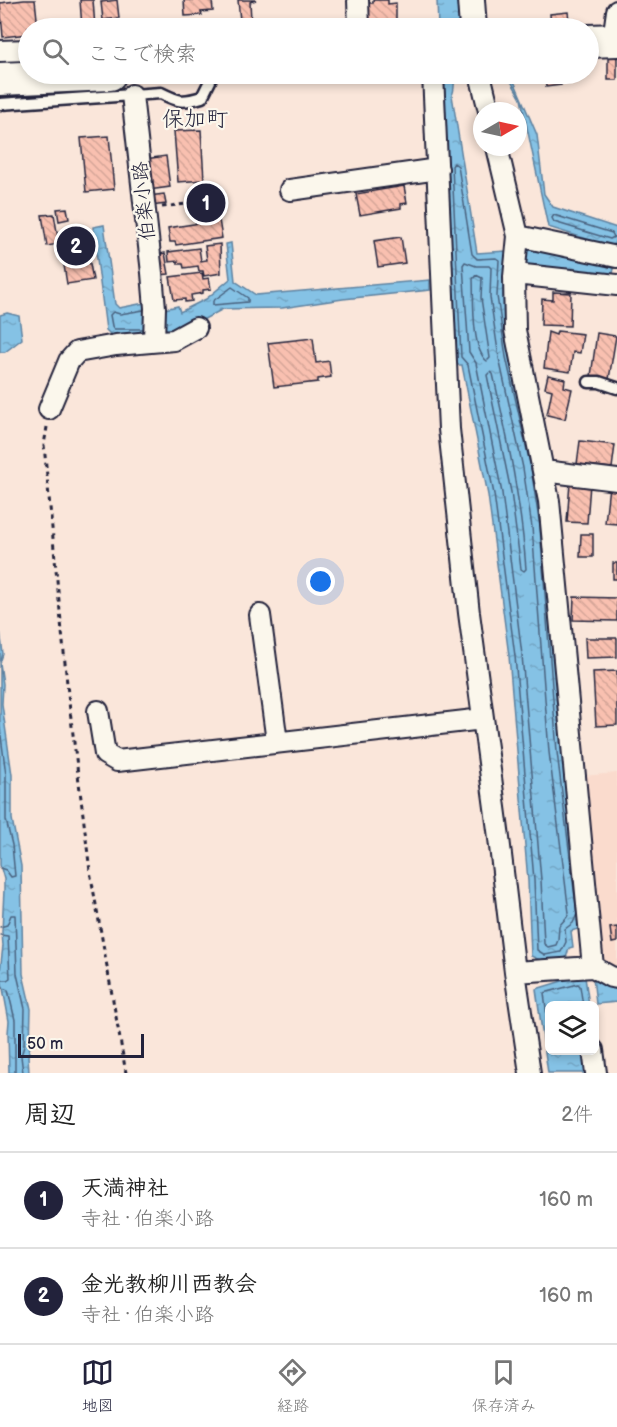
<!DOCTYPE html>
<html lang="ja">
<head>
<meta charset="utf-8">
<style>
  :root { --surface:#fff; --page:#f6f6f6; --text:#222; --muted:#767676; --line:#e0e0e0; --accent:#22223b }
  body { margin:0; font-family:"Balsamiq Sans","Klee One",sans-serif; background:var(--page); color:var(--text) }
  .controls { position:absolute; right:18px; bottom:18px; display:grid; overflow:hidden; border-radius:9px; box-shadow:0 3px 9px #0003 }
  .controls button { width:54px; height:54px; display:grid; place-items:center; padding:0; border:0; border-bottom:2px solid var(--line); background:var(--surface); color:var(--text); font:30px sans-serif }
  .compass { position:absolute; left:473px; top:102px; width:54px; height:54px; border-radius:50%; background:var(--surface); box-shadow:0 3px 9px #0003; rotate:81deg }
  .scale { position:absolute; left:18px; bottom:15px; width:126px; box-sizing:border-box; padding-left:6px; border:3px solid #22223b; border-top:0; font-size:16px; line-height:21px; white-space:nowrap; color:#22223b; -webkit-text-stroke:4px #fbf7ec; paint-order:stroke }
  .you { position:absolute; left:321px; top:582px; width:21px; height:21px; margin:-15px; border:4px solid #fff; border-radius:50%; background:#1a73e8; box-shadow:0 0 0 9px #1a73e833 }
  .badge { display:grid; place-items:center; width:39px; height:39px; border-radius:50%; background:var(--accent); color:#fff; font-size:20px; font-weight:700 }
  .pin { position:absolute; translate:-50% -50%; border:3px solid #fff; box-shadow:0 2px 6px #0006 }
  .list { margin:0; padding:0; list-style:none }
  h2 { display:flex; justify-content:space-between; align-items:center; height:78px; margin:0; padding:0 24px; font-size:26px }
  h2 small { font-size:20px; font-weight:400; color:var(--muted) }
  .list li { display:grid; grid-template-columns:39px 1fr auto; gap:18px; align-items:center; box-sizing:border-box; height:96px; padding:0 24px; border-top:2px solid var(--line) }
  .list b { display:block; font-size:22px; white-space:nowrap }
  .list p { margin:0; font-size:20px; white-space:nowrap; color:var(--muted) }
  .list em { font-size:20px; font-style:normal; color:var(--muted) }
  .icon { flex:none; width:33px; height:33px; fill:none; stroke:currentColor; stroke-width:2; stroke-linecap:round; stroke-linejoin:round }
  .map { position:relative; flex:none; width:617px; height:1073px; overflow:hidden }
  .search { position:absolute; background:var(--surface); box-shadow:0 3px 9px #0003; left:18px; right:18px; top:18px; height:66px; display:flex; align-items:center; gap:15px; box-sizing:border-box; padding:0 21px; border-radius:33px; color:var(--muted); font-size:22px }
  .sheet { height:270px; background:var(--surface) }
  nav { display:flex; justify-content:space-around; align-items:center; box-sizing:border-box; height:84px; border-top:2px solid var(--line); background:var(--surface); font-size:16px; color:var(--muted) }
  nav a { display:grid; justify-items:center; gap:3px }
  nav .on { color:var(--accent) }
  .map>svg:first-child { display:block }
</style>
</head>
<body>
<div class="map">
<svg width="617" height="1073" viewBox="0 0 617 1073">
  <defs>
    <pattern id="water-ripples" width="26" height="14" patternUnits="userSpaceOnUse" patternTransform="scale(1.5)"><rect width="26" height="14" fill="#85c2e5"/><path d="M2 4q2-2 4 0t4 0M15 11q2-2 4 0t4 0" fill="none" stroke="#73a6c5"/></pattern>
    <pattern id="building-back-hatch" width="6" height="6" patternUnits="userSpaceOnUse" patternTransform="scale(1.5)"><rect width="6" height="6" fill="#f9c0b0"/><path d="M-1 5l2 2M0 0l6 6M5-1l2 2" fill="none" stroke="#d5a598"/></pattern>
  </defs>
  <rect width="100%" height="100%" fill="#fae6da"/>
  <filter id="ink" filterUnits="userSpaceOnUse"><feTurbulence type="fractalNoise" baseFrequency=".0167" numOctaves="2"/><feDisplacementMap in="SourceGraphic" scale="12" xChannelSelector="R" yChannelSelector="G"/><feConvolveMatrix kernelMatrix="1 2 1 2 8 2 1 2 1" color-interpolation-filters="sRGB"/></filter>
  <g filter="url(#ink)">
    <path fill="#fadbcd" d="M617,773V967L603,964L582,776Z"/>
    <path fill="url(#water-ripples)" stroke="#5d82a1" stroke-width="1.5" d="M437,0H464L463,28H438Z
      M443,74H457C452,80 456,88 452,95L477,253L506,251L503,296L512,356L537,466L555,647L563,751L583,915L578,929L571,931L573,947L569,948L566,958L544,962L531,956L528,881L509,656L488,495L462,365H456L445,162Z
      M507,74H511L537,135L544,194L553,207L617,228V237L613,247L548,227L521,99Z
      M104,225L115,304L119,308L150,302L151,312L178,306L180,312L206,299L230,279L226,244L231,243L235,281L256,295L430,280V290L343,299L282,308L223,309L182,331L159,334L112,336L106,330L93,227Z
      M537,249L615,265L612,277L525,266L526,250Z
      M7,313L19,316L22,339L5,352H0V315Z
      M0,630L3,654L0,663L3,684L2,704L12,775V819L21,866L23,974L31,1009L30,1046L28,1056L29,1073H9L8,1033L9,1021L0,972L3,946L2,932L4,890V879L0,865Z
      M585,977L589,1005L550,1006V1050L589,1051L591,1073H548L536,989L572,978Z
      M593,977L617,981V1002L596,1004Z"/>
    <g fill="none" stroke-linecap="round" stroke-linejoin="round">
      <path stroke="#4a627f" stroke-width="1.5" d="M554,215L612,233L614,237L610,239L554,222L552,218Z
        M465,262L476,266H489L491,268L490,297L499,358L523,468L532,527L549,752L569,913L567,917L559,926L558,940L556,945L548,947L544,944L541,880L522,655L502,493L476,363L469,352L463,265Z
        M476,275L482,278L481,298L490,358L487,361C471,349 474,300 473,279Z
        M232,287L248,298V302L213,305V301Z
        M143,329H114L112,326L110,315L113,312L120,314L144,310
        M490,372L493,374C508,439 521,502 526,569L524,571L521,569L511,492L487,375Z
        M530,464L506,357L497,296L499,260L496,258L477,259L472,254L458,166L454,163L452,166L461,357L468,365L494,494L515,656L534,880L537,950L545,955L561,952L566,942L565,929L573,923L577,914L557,752L540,527L531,468
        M0,728L6,775V820L12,845L15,876L11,877L6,870L0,868
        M0,927L7,925L11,915H15L17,974L25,1009L24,1046L21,1056L23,1073
        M0,935L8,936L10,978L7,980H0
        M0,987L8,990L15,1020V1073
        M550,1039L544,993L578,984L580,986L583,1006"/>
    </g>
    <path fill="url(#building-back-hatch)" stroke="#22223b" stroke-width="1.5" d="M24,0H35L38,28H28V34L3,37L0,3Z
      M80,0H93L95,28H82Z
      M117,0L119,18L103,20L101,2Z
      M184,0H212L213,11L201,12L202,15L185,16Z
      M238,0H256L250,2L251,20L240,21Z
      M373,0H388V4L396,3V28H364L363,3H373Z
      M568,12L570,28H551L550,14Z
      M118,22L119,28H105L104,23Z
      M608,55H617V80H608Z
      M545,74H560L561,85L546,87Z
      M201,130L204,180L178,182L174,131Z
      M109,136L114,189L86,192L81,138Z
      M166,156L170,187L149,190L145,159Z
      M404,186L407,203L401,204V208L360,215L356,194Z
      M164,194L166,204L151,206L149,196Z
      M214,195L216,212L200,214L199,197Z
      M67,208L69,219L59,221L57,209Z
      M54,214L59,244L47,246L42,215Z
      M219,220L222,238L176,245L175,242H170L168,228Z
      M85,230L86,237L89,236L92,253H88L93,280L67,284L59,234Z
      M401,237L405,263L378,267L374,241Z
      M220,244L221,273L204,276L203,271H199L198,266L184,268L183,264H178V261L169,262L168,252L199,248L201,261L207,260L205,246Z
      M165,253L169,274L159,275L156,255Z
      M202,273L203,279L209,278L211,289L203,290V293L191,295L192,301L185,302V299L174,300L170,277Z
      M553,292L571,293L570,326L541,325L542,299L553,300Z
      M557,331L583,334L580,353L573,352L570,372L544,368L548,332L556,335Z
      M597,333L616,336L609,379L591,376Z
      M313,338L316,363L329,361L331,377L318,379V382L274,387L268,343Z
      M548,375L565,379L564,387L572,389L565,419L547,415L552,390L545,388Z
      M580,441L615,445L612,468L577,464Z
      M570,483L590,484L587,523L567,522Z
      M609,486L617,487V524L605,523Z
      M581,534H593V557H580Z
      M613,563H617V579H613Z
      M574,597L617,598V621L573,620Z
      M585,638H617V657L586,658Z
      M617,671V725L596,726L593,672Z
      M617,927V942L612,943L610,928Z"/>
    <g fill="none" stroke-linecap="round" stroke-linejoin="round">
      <g stroke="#22223b" stroke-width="15">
        <path id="service" d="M0,104L161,93C179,102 182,103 202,97L210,81L209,74
          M589,382H599L617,388"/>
      </g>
      <g stroke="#22223b" stroke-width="24">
        <path id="minor" d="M358,0L359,28
          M613,40L617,11
          M0,51L28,50
          M433,74L449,429L469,613L498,830L515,972L530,1073
          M480,74L489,111
          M132,95L152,273L155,308L154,341
          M497,147L518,236L514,277L515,330L549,501L593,967
          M290,190L438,169
          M518,236L617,257
          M515,274L617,285
          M49,409L69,361L77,352L116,345L174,340L196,328
          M544,471L617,480
          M260,615L277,742
          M98,711L105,754L117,761L483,719
          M515,972L593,967L611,977L617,978
          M593,1050L596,1073"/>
      </g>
      <g stroke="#22223b" stroke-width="30">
        <path id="tertiary" d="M471,0L473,28"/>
      </g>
      <g stroke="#22223b" stroke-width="36">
        <path id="primary" d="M588,41L617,40
          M0,79L110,74"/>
      </g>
      <path stroke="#22223b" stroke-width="3" stroke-dasharray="4.5 4.5" stroke-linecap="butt" d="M162,207L194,203
        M47,427L44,445L68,694L90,871L126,1073"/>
      <use href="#service" stroke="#fbf7ec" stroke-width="10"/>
      <use href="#minor" stroke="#fbf7ec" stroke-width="20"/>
      <use href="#tertiary" stroke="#fbf7ec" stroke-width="26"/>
      <use href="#primary" stroke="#fbf7ec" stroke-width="32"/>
    </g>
  </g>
  <g text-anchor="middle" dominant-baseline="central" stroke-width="4.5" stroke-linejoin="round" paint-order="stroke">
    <g font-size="20" fill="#22223b" stroke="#fbf7ec">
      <text transform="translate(144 201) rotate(-96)">伯楽小路</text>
    </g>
    <g font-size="22" fill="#22223b" stroke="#fbf7ec">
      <text x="195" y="119">保加町</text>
    </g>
  </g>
</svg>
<div class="controls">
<button><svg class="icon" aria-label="layers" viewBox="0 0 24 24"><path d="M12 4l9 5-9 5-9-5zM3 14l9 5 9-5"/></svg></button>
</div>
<svg class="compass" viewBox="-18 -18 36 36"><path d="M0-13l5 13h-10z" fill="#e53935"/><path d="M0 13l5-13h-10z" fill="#767676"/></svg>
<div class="scale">50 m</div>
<div class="you"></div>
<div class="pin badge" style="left:206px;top:203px">1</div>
<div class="pin badge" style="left:76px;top:246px">2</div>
<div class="search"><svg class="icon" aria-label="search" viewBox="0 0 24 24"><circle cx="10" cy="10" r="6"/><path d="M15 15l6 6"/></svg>ここで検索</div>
</div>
<section class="sheet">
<h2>周辺<small>2件</small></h2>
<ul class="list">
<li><span class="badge">1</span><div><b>天満神社</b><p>寺社 · 伯楽小路</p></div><em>160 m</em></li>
<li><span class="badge">2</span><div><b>金光教柳川西教会</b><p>寺社 · 伯楽小路</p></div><em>160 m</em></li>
</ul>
</section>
<nav>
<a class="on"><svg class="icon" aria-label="map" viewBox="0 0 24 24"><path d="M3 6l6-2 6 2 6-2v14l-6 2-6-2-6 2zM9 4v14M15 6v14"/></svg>地図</a>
<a><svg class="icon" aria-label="directions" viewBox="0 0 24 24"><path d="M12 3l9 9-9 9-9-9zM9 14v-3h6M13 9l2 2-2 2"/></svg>経路</a>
<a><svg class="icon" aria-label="saved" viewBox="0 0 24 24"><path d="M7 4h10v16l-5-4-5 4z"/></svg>保存済み</a>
</nav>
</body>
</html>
